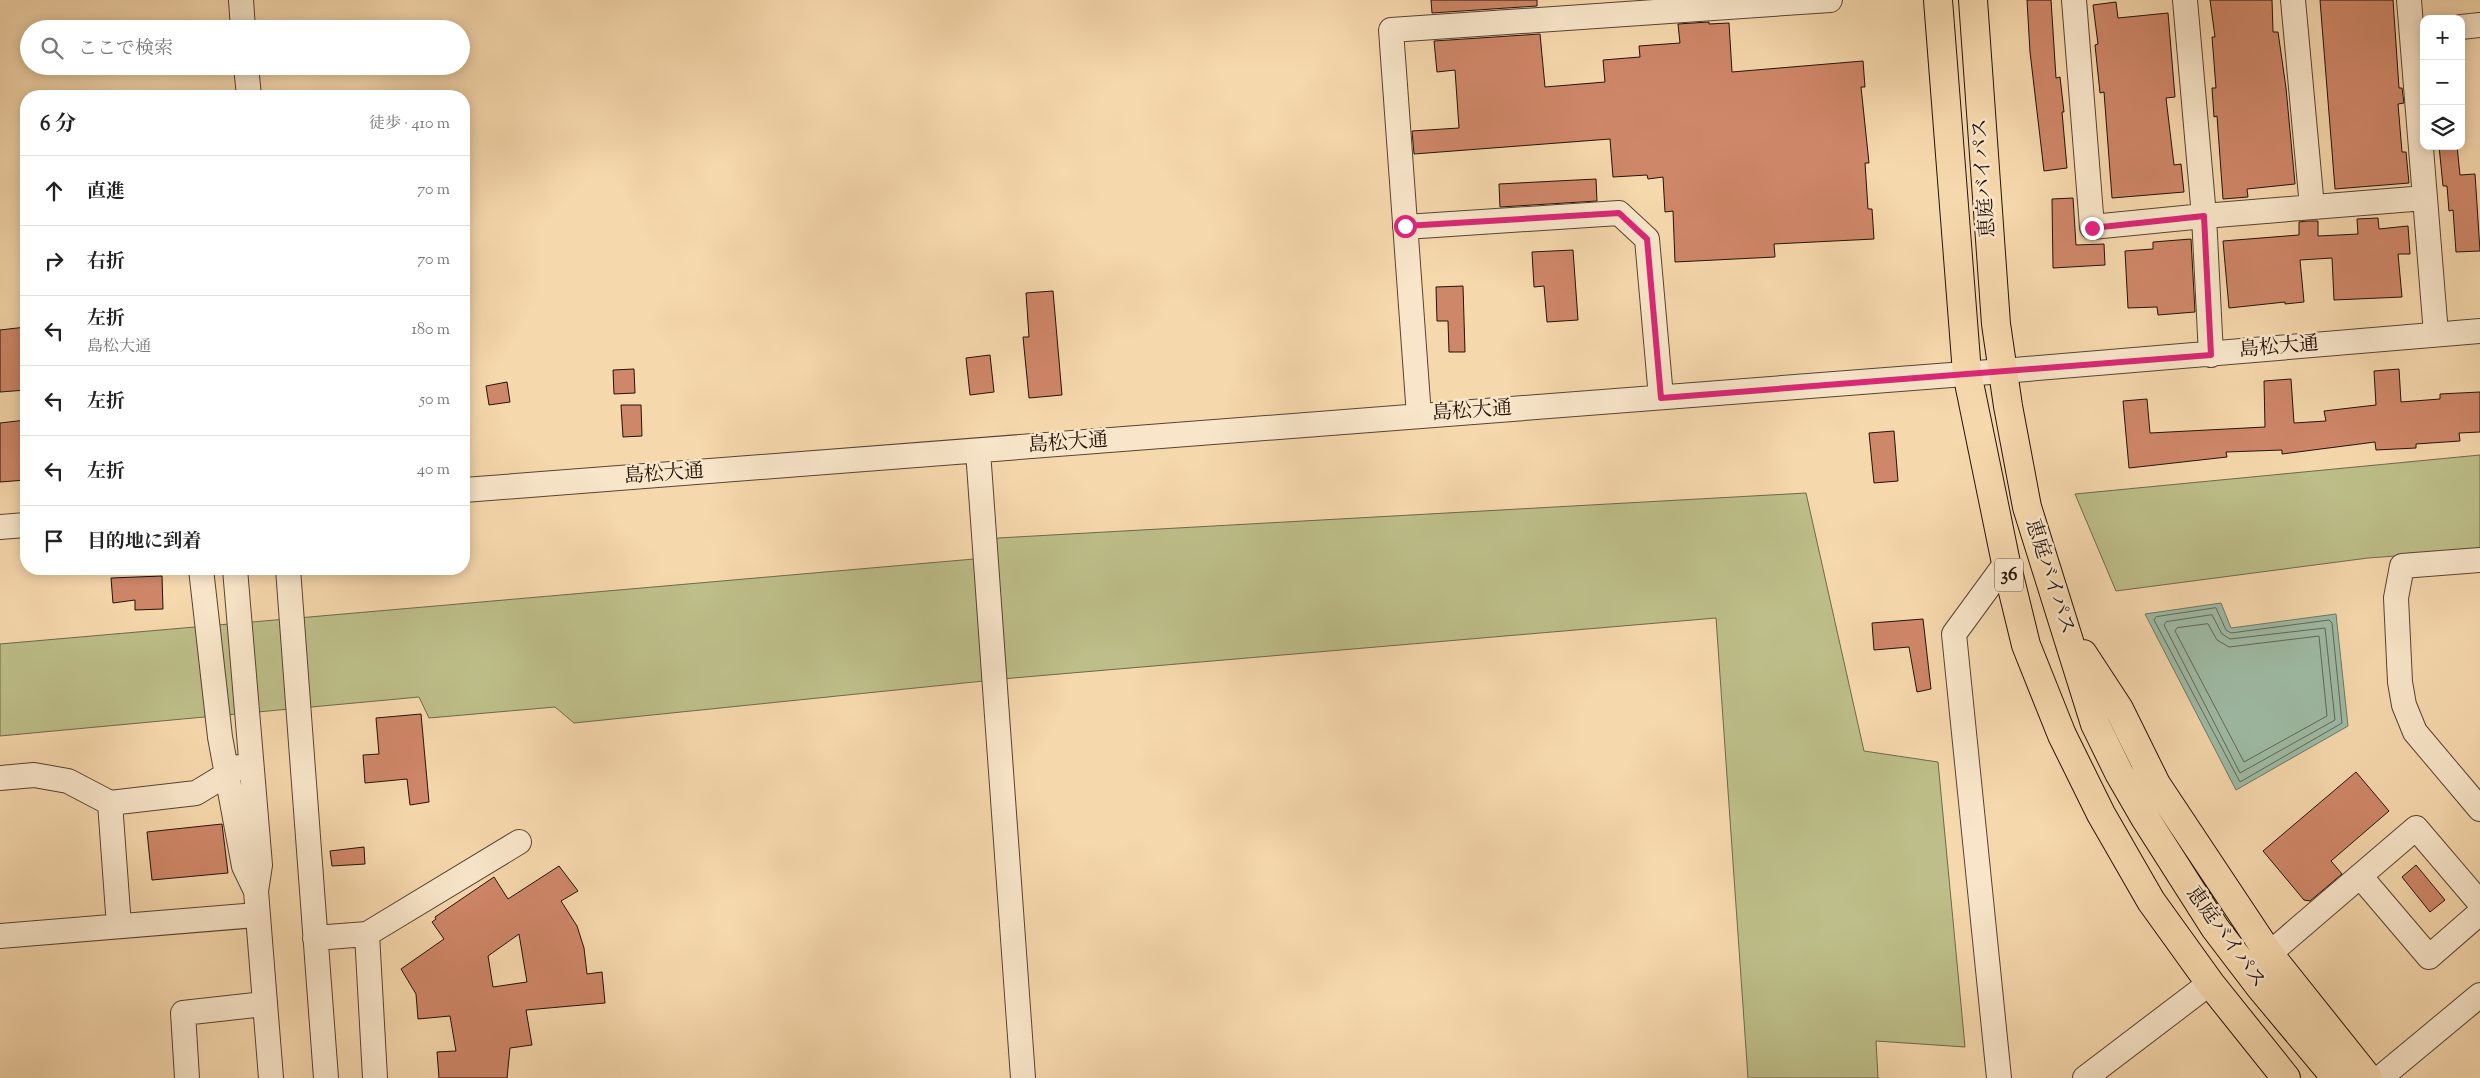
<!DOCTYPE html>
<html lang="ja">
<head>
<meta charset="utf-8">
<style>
  :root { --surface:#fff; --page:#f6f6f6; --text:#222; --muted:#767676; --line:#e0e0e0 }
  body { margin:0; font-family:"Sorts Mill Goudy","Noto Serif JP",serif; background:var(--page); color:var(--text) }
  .controls { position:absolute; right:15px; top:15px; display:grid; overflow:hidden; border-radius:10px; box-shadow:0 2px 12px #0003 }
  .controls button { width:45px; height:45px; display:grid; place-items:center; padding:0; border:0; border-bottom:1px solid var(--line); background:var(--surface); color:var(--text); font:25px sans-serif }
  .stop { position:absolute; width:15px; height:15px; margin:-11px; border:4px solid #db2777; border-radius:50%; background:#fff }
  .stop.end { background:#db2777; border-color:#fff; box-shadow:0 1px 5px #0008 }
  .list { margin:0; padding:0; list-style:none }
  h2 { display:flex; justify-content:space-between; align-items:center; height:65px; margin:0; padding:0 20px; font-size:21px }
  h2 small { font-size:16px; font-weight:400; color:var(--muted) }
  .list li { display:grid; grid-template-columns:32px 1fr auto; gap:15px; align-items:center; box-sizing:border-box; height:70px; padding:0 20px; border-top:1px solid var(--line) }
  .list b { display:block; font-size:19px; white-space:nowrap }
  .list p { margin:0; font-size:16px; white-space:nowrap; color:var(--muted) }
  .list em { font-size:16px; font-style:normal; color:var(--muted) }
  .icon { flex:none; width:28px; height:28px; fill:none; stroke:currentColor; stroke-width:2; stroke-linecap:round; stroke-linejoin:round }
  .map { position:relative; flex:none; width:2480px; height:1078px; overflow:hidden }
  .search { position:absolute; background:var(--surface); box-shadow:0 2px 12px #0003; left:20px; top:20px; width:450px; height:55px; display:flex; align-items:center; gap:12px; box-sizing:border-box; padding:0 18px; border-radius:28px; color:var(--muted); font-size:19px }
  .panel { position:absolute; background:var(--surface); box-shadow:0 2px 12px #0003; left:20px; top:90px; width:450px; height:485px; border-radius:20px }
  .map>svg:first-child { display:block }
</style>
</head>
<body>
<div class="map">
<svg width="2480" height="1078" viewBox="0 0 2480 1078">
  <rect width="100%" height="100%" fill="#f6d8ad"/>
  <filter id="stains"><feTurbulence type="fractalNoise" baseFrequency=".004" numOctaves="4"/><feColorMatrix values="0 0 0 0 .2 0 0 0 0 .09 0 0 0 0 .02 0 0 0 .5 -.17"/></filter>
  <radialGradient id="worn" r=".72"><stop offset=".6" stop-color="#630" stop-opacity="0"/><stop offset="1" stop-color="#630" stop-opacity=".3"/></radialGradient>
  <path fill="#bdbe89" stroke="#706849" d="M2480,455V550L2368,558L2116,591L2075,494Z
    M1806,493L1864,751L1938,762L1965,1047L1876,1041L1878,1078H1748L1716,618L1013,678L574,723L555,707L429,718L419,697L0,736V644L974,559L998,538Z"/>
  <path fill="#9ebba5" stroke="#6d7767" d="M2221,603L2231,628L2336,614L2348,726L2236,790L2145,614Z"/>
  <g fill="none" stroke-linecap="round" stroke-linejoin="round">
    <path stroke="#616657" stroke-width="1" d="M2216,608L2226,630L2231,633L2329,620L2332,623L2342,723L2240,782L2154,620L2156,617Z
      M2212,615L2222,634L2230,639L2325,628L2335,720L2240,773L2164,625L2166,622Z
      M2208,624L2217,640L2229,647L2319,636L2327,716L2244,762L2175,631L2177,628Z"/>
  </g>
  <path fill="#cf8769" stroke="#241109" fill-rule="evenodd" d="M1431,0H1537V6L1432,13Z
    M2027,0H2051L2056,78L2060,77L2064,112H2062L2067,168L2044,171L2030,52Z
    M2210,0H2272L2273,32H2278L2286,88L2295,184L2247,189L2248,197L2223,199L2217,116L2214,117L2212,88H2216L2212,37H2215Z
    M2320,0H2393L2399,88H2402L2404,103L2398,104L2402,152H2406L2409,183L2335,189Z
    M2116,2L2118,18L2168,13L2175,97L2166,98L2174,165L2181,164L2184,192L2112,198L2104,92L2100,93L2095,45L2098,44L2093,5Z
    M1709,22V24L1729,23L1732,72L1863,61L1865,87H1861L1869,163H1865L1868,209H1872L1874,239L1774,244L1775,257L1675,262L1673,211L1665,212L1663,177L1648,179L1647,175L1613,177L1610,139L1414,154L1412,131L1459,128L1455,70L1437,72L1434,41L1540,34L1545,87L1605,82L1603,60L1640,57L1639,46L1680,43L1678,24Z
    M2439,146H2457L2460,175L2475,174L2480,251L2456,252L2453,210L2449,211L2447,186H2443Z
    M1596,179L1597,201L1500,207L1499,184Z
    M2073,198L2076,245L2104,244L2105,265L2053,268L2052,199Z
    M2378,218L2379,229L2408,226L2410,254H2398L2402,297L2334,300L2332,258L2300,260L2304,302L2285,304V302L2229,308L2223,241L2299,235V222L2307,221H2318V236L2358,234L2357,219Z
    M2191,239L2195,312L2158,315L2157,307L2128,308L2125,251L2153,249V242Z
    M1573,250L1578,320L1547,322L1544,286L1534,287L1532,252Z
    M1463,286L1465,352H1449L1448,321H1437L1436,287Z
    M1053,291L1062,395L1029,398L1023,337H1029L1026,293Z
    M26,327V390L0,392V330Z
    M990,355L994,392L970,395L966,358Z
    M634,369L635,393L614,394L613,370Z
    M2399,369L2401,402L2440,399V394L2480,392V432L2459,433L2460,441L2416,444V448L2376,450L2375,442L2282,454V450L2226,452L2227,457L2129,468L2123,401L2147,399L2150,433L2265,427L2264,381L2291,379L2294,423L2326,421L2324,411L2376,405L2374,371Z
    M507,382L510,402L489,405L486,386Z
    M621,405H641L642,436L623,437Z
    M26,420V480L0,482V423Z
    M1894,431L1898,481L1874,483L1869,433Z
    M162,576L163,609L135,610V600L113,603L111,578Z
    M1923,619L1931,689L1917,692L1909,647L1874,650L1872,623Z
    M421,714L429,802L410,805L407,779L365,783L363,755L379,754L376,718Z
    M2356,772L2389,811L2331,861L2342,874L2310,901L2304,900L2263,851Z
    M222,824L228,873L152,880L147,832Z
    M364,847L365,864L332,866L330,851Z
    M2416,865L2445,900L2430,912L2402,877Z
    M559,866L578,891L561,901L577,926L584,948L587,974L602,972L605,1003L526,1010L532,1045L510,1048L507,1078H439L437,1052L456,1051L450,1016L418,1019L416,994L401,969L444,939L432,922L436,919L435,917L494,877L508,899ZM519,934L527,982L493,987L488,956Z"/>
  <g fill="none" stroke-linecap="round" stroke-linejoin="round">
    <g stroke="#584332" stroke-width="26">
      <path id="minor" d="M241,0L243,29
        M2074,0L2092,227L2204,216L2425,198
        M2185,0L2204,216L2211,355
        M2293,0L2312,207
        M2409,0L2436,334
        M2461,27L2480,25
        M246,66L249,96
        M1405,227L1619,213L1647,239L1661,397
        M1419,416L1391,30L1830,0
        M978,451L1023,1078
        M464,490L2003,371L2480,331
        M0,527L26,525
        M2480,560L2402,566L2396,598L2400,682L2404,705L2415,732L2480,809
        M201,569L220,737L244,866L256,891
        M235,569L260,865L256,891L271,1078
        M288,569L326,1078
        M0,778L34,775L68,781L110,803
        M2360,876L2429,957L2475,917
        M119,926L110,803L196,793L239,767
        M367,934L519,842
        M0,936L257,915
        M315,938L367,934L375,1078
        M2269,954L2416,828L2480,903
        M187,1078L183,1013L264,1004
        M1999,1078L1954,634L2006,563
        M2085,1078L2210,983
        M2380,1078L2480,995"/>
    </g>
    <g stroke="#241109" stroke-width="30">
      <path id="highway" d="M1938,0L1967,373L2006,563L2026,645L2062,735L2101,814L2151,901L2210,983L2286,1078
        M1973,0L1996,324L2008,406L2027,507L2095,724L2119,773L2145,818L2215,928L2260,987L2336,1078
        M2083,654L2119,709L2156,784L2269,954L2368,1078"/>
    </g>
    <use href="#minor" stroke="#f9e6ca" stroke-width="24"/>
    <use href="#highway" stroke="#f6d8ad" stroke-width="28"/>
  </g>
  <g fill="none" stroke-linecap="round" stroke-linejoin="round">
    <path stroke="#db2777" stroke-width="6" d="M1405,226L1619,213L1647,239L1661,398L2211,355L2204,216L2092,228"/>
  </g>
  <g text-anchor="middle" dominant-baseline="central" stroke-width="5" stroke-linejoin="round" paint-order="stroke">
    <rect fill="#f9e6ca" stroke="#645143" stroke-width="1" x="1995" y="558.5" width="28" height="33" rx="4"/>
    <g font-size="19" font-weight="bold" fill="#241109">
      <text x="2009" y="575">36</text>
    </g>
    <g font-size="20" fill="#241109" stroke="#f9e6ca">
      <text transform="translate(1985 178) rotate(-94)">恵庭バイパス</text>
      <text transform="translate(2279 348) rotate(-5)">島松大通</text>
      <text transform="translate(1472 412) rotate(-4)">島松大通</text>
      <text transform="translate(1068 444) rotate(-4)">島松大通</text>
      <text transform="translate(664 475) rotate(-4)">島松大通</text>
      <text transform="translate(2049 577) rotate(72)">恵庭バイパス</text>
      <text transform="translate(2225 938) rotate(54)">恵庭バイパス</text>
    </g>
  </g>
  <rect width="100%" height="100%" filter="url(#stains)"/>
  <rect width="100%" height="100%" fill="url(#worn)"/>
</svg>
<div class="controls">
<button>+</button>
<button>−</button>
<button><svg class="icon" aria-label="layers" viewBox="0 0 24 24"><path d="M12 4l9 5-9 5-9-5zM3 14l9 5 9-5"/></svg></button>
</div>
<div class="stop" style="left:1405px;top:226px"></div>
<div class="stop end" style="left:2092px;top:228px"></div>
<div class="search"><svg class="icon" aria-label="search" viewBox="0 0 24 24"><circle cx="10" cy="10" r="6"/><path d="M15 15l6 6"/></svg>ここで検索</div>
<section class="panel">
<h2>6 分<small>徒歩 · 410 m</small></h2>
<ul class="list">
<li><svg class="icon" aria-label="ahead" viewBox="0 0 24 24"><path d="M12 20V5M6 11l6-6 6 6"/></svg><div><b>直進</b></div><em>70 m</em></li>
<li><svg class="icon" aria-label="right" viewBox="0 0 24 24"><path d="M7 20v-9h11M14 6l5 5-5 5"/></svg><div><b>右折</b></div><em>70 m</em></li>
<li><svg class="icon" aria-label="left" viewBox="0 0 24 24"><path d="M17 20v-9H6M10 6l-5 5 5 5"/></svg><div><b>左折</b><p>島松大通</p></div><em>180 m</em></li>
<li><svg class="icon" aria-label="left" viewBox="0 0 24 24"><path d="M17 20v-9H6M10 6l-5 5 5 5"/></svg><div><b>左折</b></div><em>50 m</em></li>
<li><svg class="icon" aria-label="left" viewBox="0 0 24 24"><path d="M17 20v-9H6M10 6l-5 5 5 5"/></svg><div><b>左折</b></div><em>40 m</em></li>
<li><svg class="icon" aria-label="arrive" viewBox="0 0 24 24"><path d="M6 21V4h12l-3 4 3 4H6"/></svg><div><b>目的地に到着</b></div></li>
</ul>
</section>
</div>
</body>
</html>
